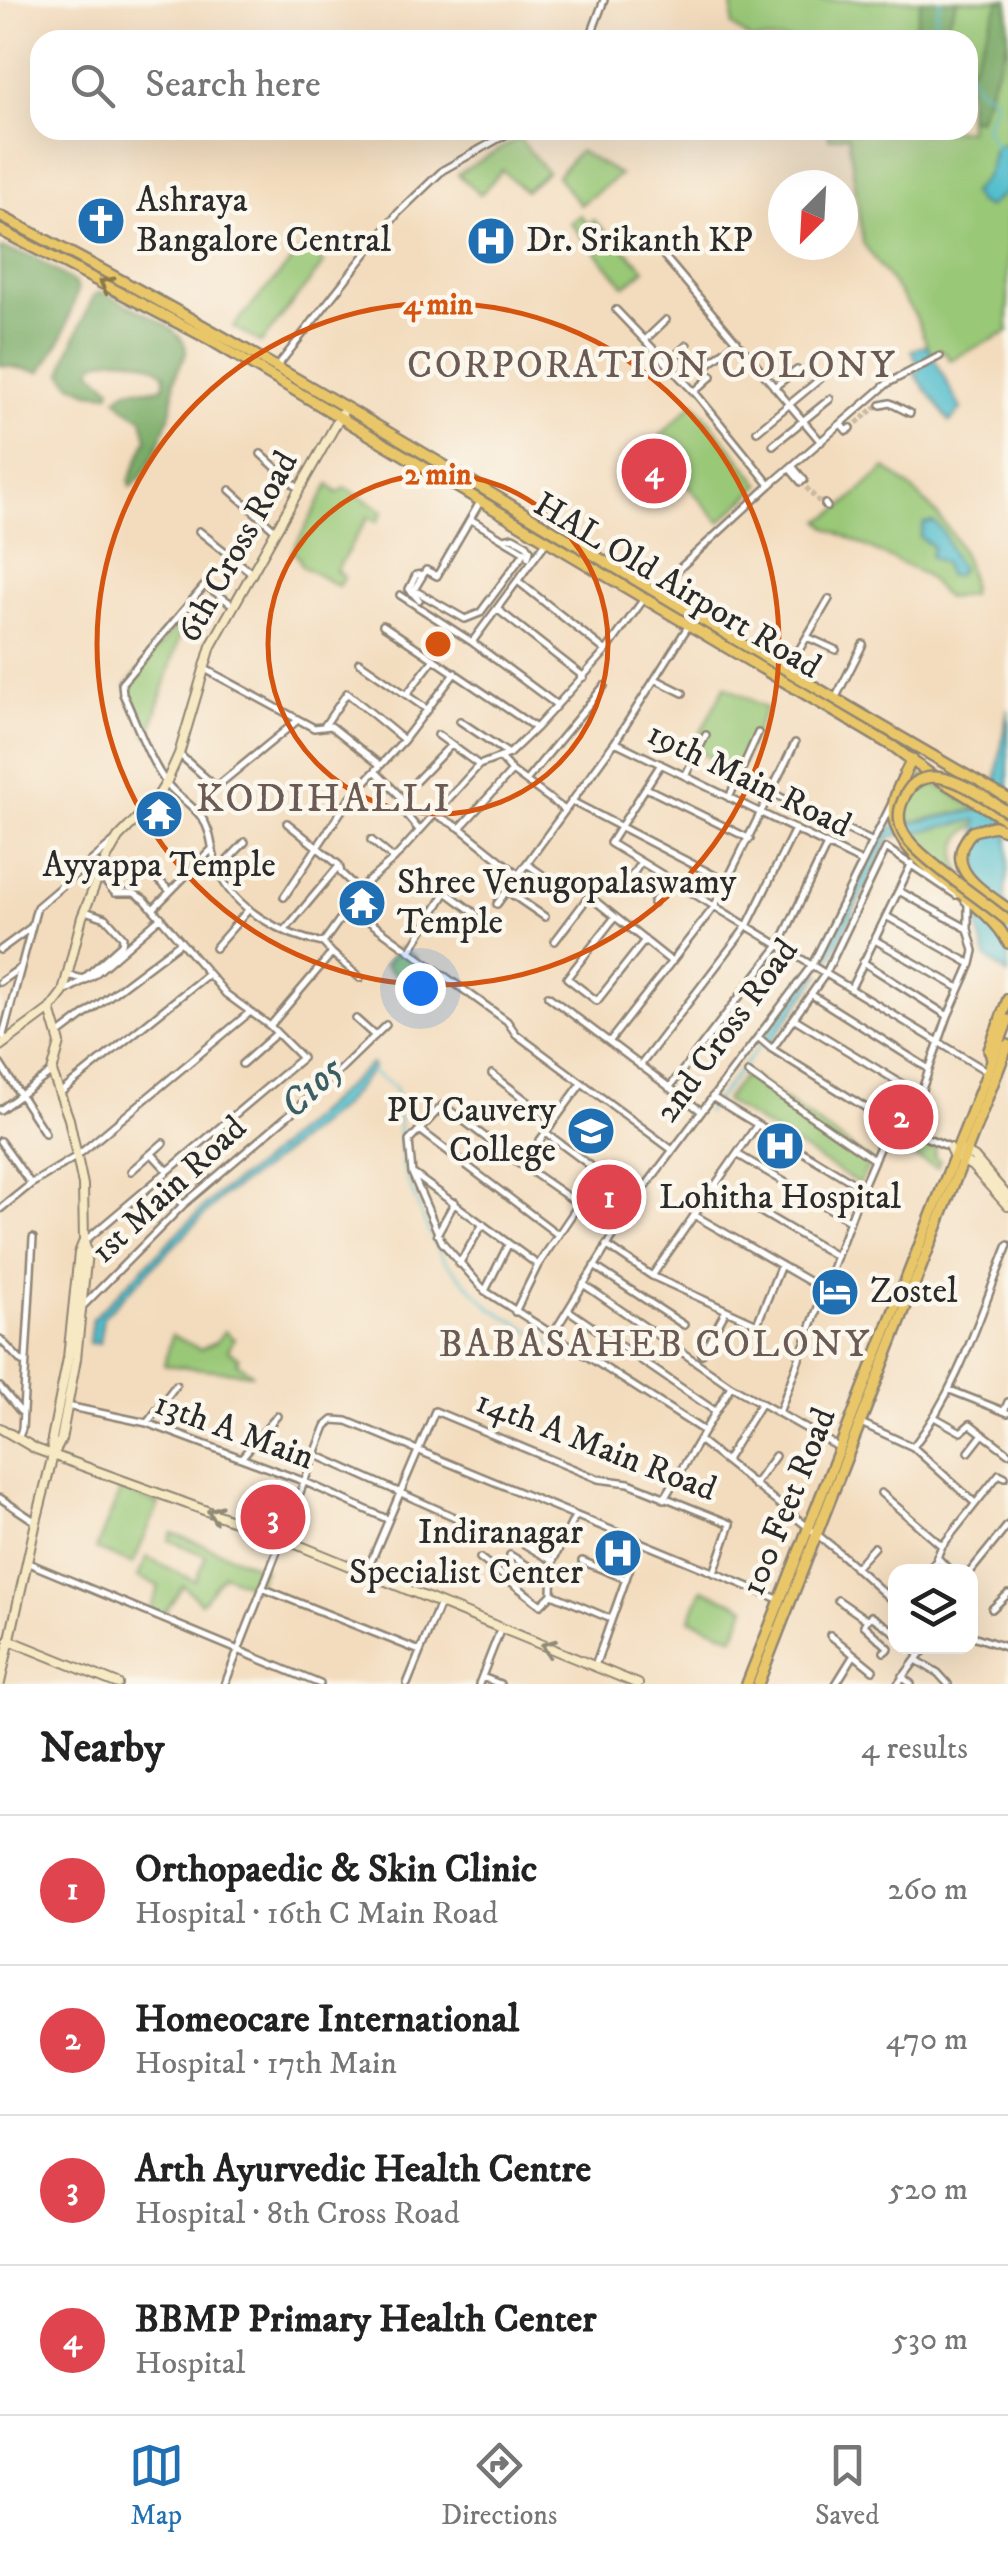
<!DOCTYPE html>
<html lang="en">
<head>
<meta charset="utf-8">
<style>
  :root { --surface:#fff; --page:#f2f2f2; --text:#222; --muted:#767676; --line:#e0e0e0; --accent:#1f6fb2 }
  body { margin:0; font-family:"IM FELL DW Pica",serif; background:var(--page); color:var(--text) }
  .controls { position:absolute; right:30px; bottom:30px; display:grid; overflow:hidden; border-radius:20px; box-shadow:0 10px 40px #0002 }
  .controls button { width:90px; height:90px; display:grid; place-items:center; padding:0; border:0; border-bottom:2px solid var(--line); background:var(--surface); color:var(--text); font:50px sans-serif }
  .compass { position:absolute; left:768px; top:170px; width:90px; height:90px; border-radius:50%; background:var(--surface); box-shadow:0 10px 40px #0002; rotate:204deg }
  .you { position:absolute; left:420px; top:988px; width:35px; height:35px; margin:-25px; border:8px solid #fff; border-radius:50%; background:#1a73e8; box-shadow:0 0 0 15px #1a73e833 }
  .badge { display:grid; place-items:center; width:65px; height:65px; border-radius:50%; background:var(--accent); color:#fff; font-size:32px; font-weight:700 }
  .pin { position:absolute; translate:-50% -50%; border:5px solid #fff; box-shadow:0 2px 10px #0006 }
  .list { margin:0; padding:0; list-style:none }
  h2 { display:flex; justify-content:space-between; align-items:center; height:130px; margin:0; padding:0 40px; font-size:42px }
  h2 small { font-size:32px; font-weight:400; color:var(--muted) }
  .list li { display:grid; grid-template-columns:65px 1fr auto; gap:30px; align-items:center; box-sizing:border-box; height:150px; padding:0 40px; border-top:2px solid var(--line) }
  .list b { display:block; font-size:38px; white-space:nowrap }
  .list p { margin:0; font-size:32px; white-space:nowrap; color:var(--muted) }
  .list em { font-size:32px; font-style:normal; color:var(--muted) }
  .icon { flex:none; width:55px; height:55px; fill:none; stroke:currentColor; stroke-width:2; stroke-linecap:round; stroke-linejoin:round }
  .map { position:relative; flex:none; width:1008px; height:1684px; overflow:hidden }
  .search { position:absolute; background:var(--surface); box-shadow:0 10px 40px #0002; left:30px; right:30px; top:30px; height:110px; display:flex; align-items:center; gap:25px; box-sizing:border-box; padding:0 35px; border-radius:30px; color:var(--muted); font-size:38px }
  .sheet { height:730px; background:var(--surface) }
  nav { display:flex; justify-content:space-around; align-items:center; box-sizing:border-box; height:140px; border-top:2px solid var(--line); background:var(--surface); font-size:28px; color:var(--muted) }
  nav a { display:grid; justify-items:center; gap:5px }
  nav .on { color:var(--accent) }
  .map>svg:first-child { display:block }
</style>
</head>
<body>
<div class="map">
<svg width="1008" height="1684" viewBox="0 0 1008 1684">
  <rect width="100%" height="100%" fill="#fbf7ec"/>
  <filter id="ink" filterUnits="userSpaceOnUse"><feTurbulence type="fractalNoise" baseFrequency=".01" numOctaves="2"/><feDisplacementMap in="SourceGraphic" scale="20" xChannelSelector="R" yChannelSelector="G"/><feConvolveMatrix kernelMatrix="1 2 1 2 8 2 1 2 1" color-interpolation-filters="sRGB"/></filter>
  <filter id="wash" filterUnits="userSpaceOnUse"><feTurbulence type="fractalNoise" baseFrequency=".0048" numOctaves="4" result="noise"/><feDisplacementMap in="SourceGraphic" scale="40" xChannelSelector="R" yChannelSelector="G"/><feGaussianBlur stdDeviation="2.25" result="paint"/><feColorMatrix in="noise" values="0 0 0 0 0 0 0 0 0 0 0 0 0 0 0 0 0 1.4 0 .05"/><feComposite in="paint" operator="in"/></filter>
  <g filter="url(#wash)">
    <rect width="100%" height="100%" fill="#f3dcbd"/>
    <path fill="#99c877" stroke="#627a51" stroke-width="2.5" d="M733,0H1008V332L950,360L944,351L931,355L915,315L863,243L848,135L829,138L828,130H968V40H751L732,26Z
      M519,138L547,172L525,191L502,170L480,195L458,174Z
      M579,151L620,175L580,205L557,176Z
      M580,215L588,224L594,220L645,269L625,286L570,223Z
      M304,247L324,263L261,343L233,327Z
      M694,402L761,485L720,522L658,453L635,472L630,466Z
      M886,468C924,497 974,544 971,595L946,598L925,575L828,528L821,521L840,509Z
      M329,484L337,493L346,488L383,511L377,522L368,517L336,571L344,577L338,586L302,566L298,556L292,552Z
      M186,615L149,736L126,686Z
      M725,686L766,708L738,771L692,749Z
      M919,774L977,809L901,824L906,792Z
      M978,820V825C954,834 952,859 964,880L912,838L914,831Z
      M400,948L415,958L411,965L429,979L417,994L385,965Z
      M746,1073L871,1161L859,1184L724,1101Z
      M893,1130L936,1149L934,1157L940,1160L937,1168L910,1155L912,1149L889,1139Z
      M224,1331L234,1339L228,1350L239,1358L237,1363L253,1374L164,1365L172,1335L200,1349L216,1342Z
      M121,1489L159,1504L133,1564L96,1549Z
      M172,1533L264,1569L256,1588L224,1574L201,1603L183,1585L164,1614L150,1609L159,1586L138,1577L147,1557L195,1581L206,1556L169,1540Z
      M702,1589L746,1607L734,1637L690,1619Z"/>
    <path fill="#7aac68" stroke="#526c4a" stroke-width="2.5" d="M921,0H957L945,30L946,40H907L917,21Z
      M1000,0H1008V40L978,119L968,117V75Z
      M0,248L34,257L75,283L78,290L62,338L41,372L0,365Z
      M102,292C124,304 168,320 182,340C192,354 180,362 176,375C173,382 175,391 173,398C171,419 148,478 130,487L129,481L147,439L142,418L125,408L117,398C132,380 146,395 163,387L165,375C150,358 112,353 93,365L92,371L111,388L109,394L89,392L71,384L63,373L68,354L94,295Z"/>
    <path fill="#52becd" stroke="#3e747c" stroke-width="2.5" d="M1008,139V190L988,207L978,203L971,193C985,179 991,172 993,151Z
      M927,345L961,409L950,422L914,373L920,370L912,350Z
      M933,522C949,533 948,554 961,569L957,575L947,576L944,563L930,556L933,547L920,537L924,523Z
      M1008,709V870L1004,898L1008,910V975L986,957L977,924V820L890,837L827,966L821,962L879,839L891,827L979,810L996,781Z
      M815,969L821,974L770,1043L763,1038Z
      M371,1064L373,1068L342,1106L266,1167L222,1197L103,1317L99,1344L89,1343L92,1319L217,1194L261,1163Z"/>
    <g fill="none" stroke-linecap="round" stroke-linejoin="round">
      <path stroke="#52becd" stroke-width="2.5" d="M934,40L932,34L940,0
        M968,72L979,89L993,96L995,104L985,128L997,149
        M370,1071L395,1087L404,1171L428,1230L443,1259L491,1308L551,1343
        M706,1113L761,1044"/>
    </g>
  </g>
  <g filter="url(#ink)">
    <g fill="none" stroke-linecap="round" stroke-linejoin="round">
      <path stroke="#cbb9a0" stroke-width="5" stroke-dasharray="5 2.5" stroke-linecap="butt" d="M851,428L877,406
        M801,482L823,506"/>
      <g stroke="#8f8474" stroke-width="10">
        <path id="street" d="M589,40L604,0
          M664,256L821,442
          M616,310L697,395L770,485
          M645,340L666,320
          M667,363L687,345
          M707,365L737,341
          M276,368L398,213L443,170L514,130
          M774,387L797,370
          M694,392L712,376
          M881,405L890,403L910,413
          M841,424L847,431L851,428
          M757,431L820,379
          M773,445L830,399
          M261,454L299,489
          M793,467L804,480
          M790,469L801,482
          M230,490L276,531
          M825,504L827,507
          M470,519L525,552L480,613L465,619L414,590L426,570L437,576L480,502
          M199,531L253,574
          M504,539L513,537L527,545L530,550L528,557
          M519,582L606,651
          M656,590L770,485L888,383L940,356
          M400,595L472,642L557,705
          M419,600L409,589L416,575L423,574
          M233,605L205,585L122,683L123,694C136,721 150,763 168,785C178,797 193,805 202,818C213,833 211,853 218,870C233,909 284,936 323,943
          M497,609L584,677
          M383,625L536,728
          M807,637L836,650
          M472,642L547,541
          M359,662L428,710
          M205,669L314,728L331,726L380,765
          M788,669L829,599
          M655,679L683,693
          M407,694L434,659
          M835,699L863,644
          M460,721L509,754
          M325,725L347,693L404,740
          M438,735L479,765
          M615,742L862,862
          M179,754L216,787L298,720
          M501,759L512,771L565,810
          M661,764L610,843L988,1072
          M375,771L399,795L408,817L419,830
          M685,776L706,735
          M416,781L451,745
          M526,781L604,686
          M646,788L750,839
          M770,792L871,841
          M729,798L758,733
          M571,801L727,882
          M435,814L460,828L519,875
          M287,823L339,865L341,873L359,890
          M460,828L512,771
          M371,840L394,859
          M527,864L567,892
          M219,869L245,842
          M148,870L170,891
          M625,886L641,862
          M507,891L545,917
          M899,891L968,929
          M284,897L350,798L404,740L455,673
          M653,903L669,879
          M497,904L615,742L689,625
          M349,907L507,1021L516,1034L671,1149
          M154,908L213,848
          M886,916L971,964
          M615,917L567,978L597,1001L645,940
          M285,930L338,867
          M875,940L959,988
          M555,941L589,896L672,962
          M215,948L249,909
          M412,948L446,892L476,914
          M0,950L30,928
          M332,953L360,978
          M863,962L948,1016
          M67,975L83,979L122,944L123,937L106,918L85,911
          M0,982L20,968
          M852,986L912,863
          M65,991L94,975L161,917
          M812,995L929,1069
          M548,996L701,1111
          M356,1019L375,1036
          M795,1019L920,1095
          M270,1026L332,953L323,943L365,884L394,859L479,765L509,754L536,728L606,651L644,599
          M58,1035L181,942
          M758,1037L772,1049L890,1123L950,1147
          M6,1042L3,1035L37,907L115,841
          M609,1042L714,907L795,743
          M772,1049L826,973L886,848L956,895
          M0,1064L45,1133
          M242,1064L277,1033
          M640,1066L747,926L795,829
          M748,1073L874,1160
          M492,1074L553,1121
          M669,1088L780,944L827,845
          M60,1093L208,974
          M712,1097L862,1188
          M0,1110L52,1072
          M908,1129L948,1016L971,964L974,951L968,929V904L965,901
          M420,1130L557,1234
          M545,1132L635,1199
          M0,1141L31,1184
          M152,1154L167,1170
          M737,1154L849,1220
          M522,1165L581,1084
          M131,1171L163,1143
          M415,1175L538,1265
          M159,1178L183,1205
          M715,1185L836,1256
          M0,1209L31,1184L77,1156L249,1013
          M694,1215L824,1290
          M616,1230L522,1165L443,1105L409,1141L412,1173L442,1242L485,1291L704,1431
          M437,1234L455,1202
          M86,1240L302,1058L270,1026L226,994L145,900L134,893H115L99,875
          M606,1245L652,1276L757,1324L781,1265
          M459,1264L483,1224
          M594,1266L684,1325
          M652,1276L757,1125
          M583,1284L731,1386L840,1448
          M485,1291L508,1245
          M84,1305L183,1205L325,1084L386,1025
          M568,1310L715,1411
          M515,1312L538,1265L579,1204
          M553,1334L636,1199L812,965L892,803
          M0,1339L22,1362
          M702,1354L726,1310
          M0,1387L20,1411
          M950,1390L1008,1413
          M67,1406L147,1423L303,1481L387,1519
          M1004,1411L1008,1402
          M779,1413L862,1188L890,1123
          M936,1418L961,1432L970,1424L983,1434
          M147,1423L176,1385
          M861,1423L913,1447L975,1503
          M18,1439L22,1429L33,1238
          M700,1441L834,1548L896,1604
          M913,1447C959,1388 980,1314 1008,1245
          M969,1452L983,1434L1008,1453
          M314,1454L488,1532L519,1541L553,1561
          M242,1457L277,1416
          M726,1460L761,1403
          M754,1485L775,1456
          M881,1493L942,1546
          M0,1498L36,1522
          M664,1499L731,1386
          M575,1516L553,1561L552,1594L611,1619
          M510,1555L551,1580
          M480,1558L541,1605L552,1594
          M582,1561L626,1579
          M26,1562L320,1684
          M855,1568L874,1547
          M927,1572L938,1559
          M951,1572L937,1557L942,1546L999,1474L1005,1477
          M970,1572L1008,1525
          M366,1573L435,1411L598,1479L629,1483L731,1524L714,1573
          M262,1588L420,1651
          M838,1600L867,1620L871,1616L896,1633
          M992,1609L1008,1594
          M867,1620L864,1625L889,1648L884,1652
          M830,1635L873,1670
          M970,1635L1008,1648
          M915,1646L923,1652
          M918,1661L938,1673L948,1684
          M595,1666L639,1542
          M482,1677L500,1684
          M902,1677L911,1684
          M225,1684L326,1426L333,1420L347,1421L778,1599
          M407,1684L440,1603
          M479,1684L501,1628
          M836,1684L854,1655
          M898,1684L926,1646"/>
      </g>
      <g stroke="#8f8474" stroke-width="12">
        <path id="secondary" d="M0,1046L50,1009L63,992L82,917L104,863L118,838L156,799L166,783L179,754L211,646L345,408
          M950,1148L953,1155L972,1166L1008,1206
          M962,1151L974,1157L1008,1197
          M0,1428L36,1449L281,1538L638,1684
          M53,1451L52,1439L68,1358L79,1253L83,1243
          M9,1640L118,1684
          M0,1683L36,1522L53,1455L61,1440L76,1359L87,1252L84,1242L83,1185L69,1119L52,1072L60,1043L50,1009"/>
      </g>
      <g stroke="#8f8474" stroke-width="14">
        <path id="primary" d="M0,216C345,394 670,608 1008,799
          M0,230L207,338L894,747L930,774L1008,821
          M912,759C906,773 896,788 894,802C883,861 986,894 1008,943
          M1008,831L994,826L973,831C940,866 980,889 1008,909
          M992,1058L989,1050L1008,999
          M747,1684L1008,1020
          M758,1684L1008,1045"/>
      </g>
      <use href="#street" stroke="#fff" stroke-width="5"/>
      <use href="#secondary" stroke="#f6e9c3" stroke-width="8"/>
      <use href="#primary" stroke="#e9c769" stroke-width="9"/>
      <g stroke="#8f8474" stroke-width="14" stroke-linecap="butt">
        <path id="primary-bridge" d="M1008,812C980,795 923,750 903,800C897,813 898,825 906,837C921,859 984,901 1008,921"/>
      </g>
      <use href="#primary-bridge" stroke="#e9c769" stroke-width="9"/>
    </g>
    <defs><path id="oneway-chevron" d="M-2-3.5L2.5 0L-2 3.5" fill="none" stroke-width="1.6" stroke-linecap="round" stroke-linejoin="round" transform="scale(2.5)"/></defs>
    <use stroke="#8a794a" href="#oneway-chevron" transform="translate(106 284) rotate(-153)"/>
    <g stroke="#908a77">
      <use href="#oneway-chevron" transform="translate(214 1513) rotate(-160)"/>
      <use href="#oneway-chevron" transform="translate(548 1647) rotate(-158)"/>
    </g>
  </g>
  <g fill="none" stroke="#d5540f" stroke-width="5">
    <circle cx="438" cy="644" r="170"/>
    <circle cx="438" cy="644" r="341"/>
  </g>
  <defs>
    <g id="church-disc" transform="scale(2.5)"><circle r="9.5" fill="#1f6fb2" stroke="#fbf7ec"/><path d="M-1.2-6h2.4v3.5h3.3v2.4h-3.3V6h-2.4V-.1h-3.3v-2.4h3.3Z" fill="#fff"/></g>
    <g id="hospital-disc" transform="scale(2.5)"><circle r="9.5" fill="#1f6fb2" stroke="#fbf7ec"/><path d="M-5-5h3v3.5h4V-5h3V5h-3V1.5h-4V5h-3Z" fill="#fff"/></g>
    <g id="temple-disc" transform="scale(2.5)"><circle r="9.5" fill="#1f6fb2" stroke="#fbf7ec"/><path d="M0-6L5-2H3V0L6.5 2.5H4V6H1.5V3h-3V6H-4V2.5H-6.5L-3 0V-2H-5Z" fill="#fff"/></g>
    <g id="university-disc" transform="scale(2.5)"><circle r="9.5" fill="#1f6fb2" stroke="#fbf7ec"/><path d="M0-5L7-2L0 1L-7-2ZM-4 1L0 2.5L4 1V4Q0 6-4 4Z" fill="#fff"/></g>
    <g id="hotel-disc" transform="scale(2.5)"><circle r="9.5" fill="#1f6fb2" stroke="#fbf7ec"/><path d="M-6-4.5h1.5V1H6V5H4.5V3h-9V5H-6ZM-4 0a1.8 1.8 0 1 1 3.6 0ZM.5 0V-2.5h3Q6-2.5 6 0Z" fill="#fff"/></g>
  </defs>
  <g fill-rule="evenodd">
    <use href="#church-disc" x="101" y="221"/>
    <use href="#hospital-disc" x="491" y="241"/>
    <use href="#temple-disc" x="159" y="814"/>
    <use href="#temple-disc" x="362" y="903"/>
    <use href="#university-disc" x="591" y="1131"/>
    <use href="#hospital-disc" x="780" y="1146"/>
    <use href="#hotel-disc" x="835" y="1292"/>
    <use href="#hospital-disc" x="618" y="1553"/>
  </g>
  <g text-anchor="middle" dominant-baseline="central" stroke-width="9" stroke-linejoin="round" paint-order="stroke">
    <g font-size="35" fill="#2b2b2b" stroke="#fbf7ec" text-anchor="start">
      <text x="136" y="201">Ashraya<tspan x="136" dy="40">Bangalore Central</tspan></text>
      <text x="526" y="241">Dr. Srikanth KP</text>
      <text x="159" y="866" text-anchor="middle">Ayyappa Temple</text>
      <text x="397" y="883">Shree Venugopalaswamy<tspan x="397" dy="40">Temple</tspan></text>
      <text x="556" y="1111" text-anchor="end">PU Cauvery<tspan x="556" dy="40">College</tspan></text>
      <text x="780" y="1198" text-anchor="middle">Lohitha Hospital</text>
      <text x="870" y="1292">Zostel</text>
      <text x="583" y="1533" text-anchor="end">Indiranagar<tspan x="583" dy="40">Specialist Center</tspan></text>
    </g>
    <g font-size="35" fill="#2b2b2b" stroke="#fbf7ec">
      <text transform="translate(238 547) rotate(-61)">6th Cross Road</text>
      <text transform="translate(677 586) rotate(31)">HAL Old Airport Road</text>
      <text transform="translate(749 780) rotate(26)">19th Main Road</text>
      <text transform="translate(727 1031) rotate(-54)">2nd Cross Road</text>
      <text transform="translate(169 1190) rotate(-43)">1st Main Road</text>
      <text transform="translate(234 1431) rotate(20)">13th A Main</text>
      <text transform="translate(596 1446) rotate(21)">14th A Main Road</text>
      <text transform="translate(789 1502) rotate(-68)">100 Feet Road</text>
    </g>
    <g font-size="38" letter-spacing="2.5" fill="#6b5b54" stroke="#fbf7ec">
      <text x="652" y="366">CORPORATION COLONY</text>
      <text x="655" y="1345">BABASAHEB COLONY</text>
    </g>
    <g font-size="38" font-style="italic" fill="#395e64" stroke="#fbf7ec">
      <text transform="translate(312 1088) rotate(-43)">C105</text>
    </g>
    <g font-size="40" letter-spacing="2.5" fill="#6b5b54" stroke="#fbf7ec">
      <text x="324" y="800">KODIHALLI</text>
    </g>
  </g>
  <circle cx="438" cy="644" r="15" fill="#d5540f" stroke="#fbf7ec" stroke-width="5"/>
  <g font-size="30" text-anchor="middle" font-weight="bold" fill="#d5540f" stroke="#fbf7ec" stroke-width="9" stroke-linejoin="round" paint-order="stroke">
    <text x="438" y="314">4 min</text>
    <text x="438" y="484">2 min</text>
  </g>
</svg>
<div class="controls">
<button><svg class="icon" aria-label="layers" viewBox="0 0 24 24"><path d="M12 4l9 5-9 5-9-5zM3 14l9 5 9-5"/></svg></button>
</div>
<svg class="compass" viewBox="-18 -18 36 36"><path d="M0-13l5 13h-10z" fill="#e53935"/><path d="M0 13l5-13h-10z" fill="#767676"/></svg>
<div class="you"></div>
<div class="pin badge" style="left:609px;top:1197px;background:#e0444e">1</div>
<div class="pin badge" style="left:901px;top:1117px;background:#e0444e">2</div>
<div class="pin badge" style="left:273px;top:1517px;background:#e0444e">3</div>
<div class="pin badge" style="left:654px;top:471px;background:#e0444e">4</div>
<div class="search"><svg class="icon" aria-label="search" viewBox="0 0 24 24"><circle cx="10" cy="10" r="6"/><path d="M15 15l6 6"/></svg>Search here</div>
</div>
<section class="sheet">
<h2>Nearby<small>4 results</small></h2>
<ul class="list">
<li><span class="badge" style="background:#e0444e">1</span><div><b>Orthopaedic &amp; Skin Clinic</b><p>Hospital · 16th C Main Road</p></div><em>260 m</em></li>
<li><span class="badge" style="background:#e0444e">2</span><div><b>Homeocare International</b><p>Hospital · 17th Main</p></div><em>470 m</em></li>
<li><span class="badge" style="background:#e0444e">3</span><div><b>Arth Ayurvedic Health Centre</b><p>Hospital · 8th Cross Road</p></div><em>520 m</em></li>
<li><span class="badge" style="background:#e0444e">4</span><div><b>BBMP Primary Health Center</b><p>Hospital</p></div><em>530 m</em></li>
</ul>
</section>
<nav>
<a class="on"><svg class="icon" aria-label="map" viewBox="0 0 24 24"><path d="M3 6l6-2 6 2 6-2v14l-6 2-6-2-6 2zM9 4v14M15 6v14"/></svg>Map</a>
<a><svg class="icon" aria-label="directions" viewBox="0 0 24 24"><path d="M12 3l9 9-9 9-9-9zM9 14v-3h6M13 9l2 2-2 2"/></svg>Directions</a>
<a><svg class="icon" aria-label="saved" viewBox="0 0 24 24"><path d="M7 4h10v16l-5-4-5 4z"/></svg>Saved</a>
</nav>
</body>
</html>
